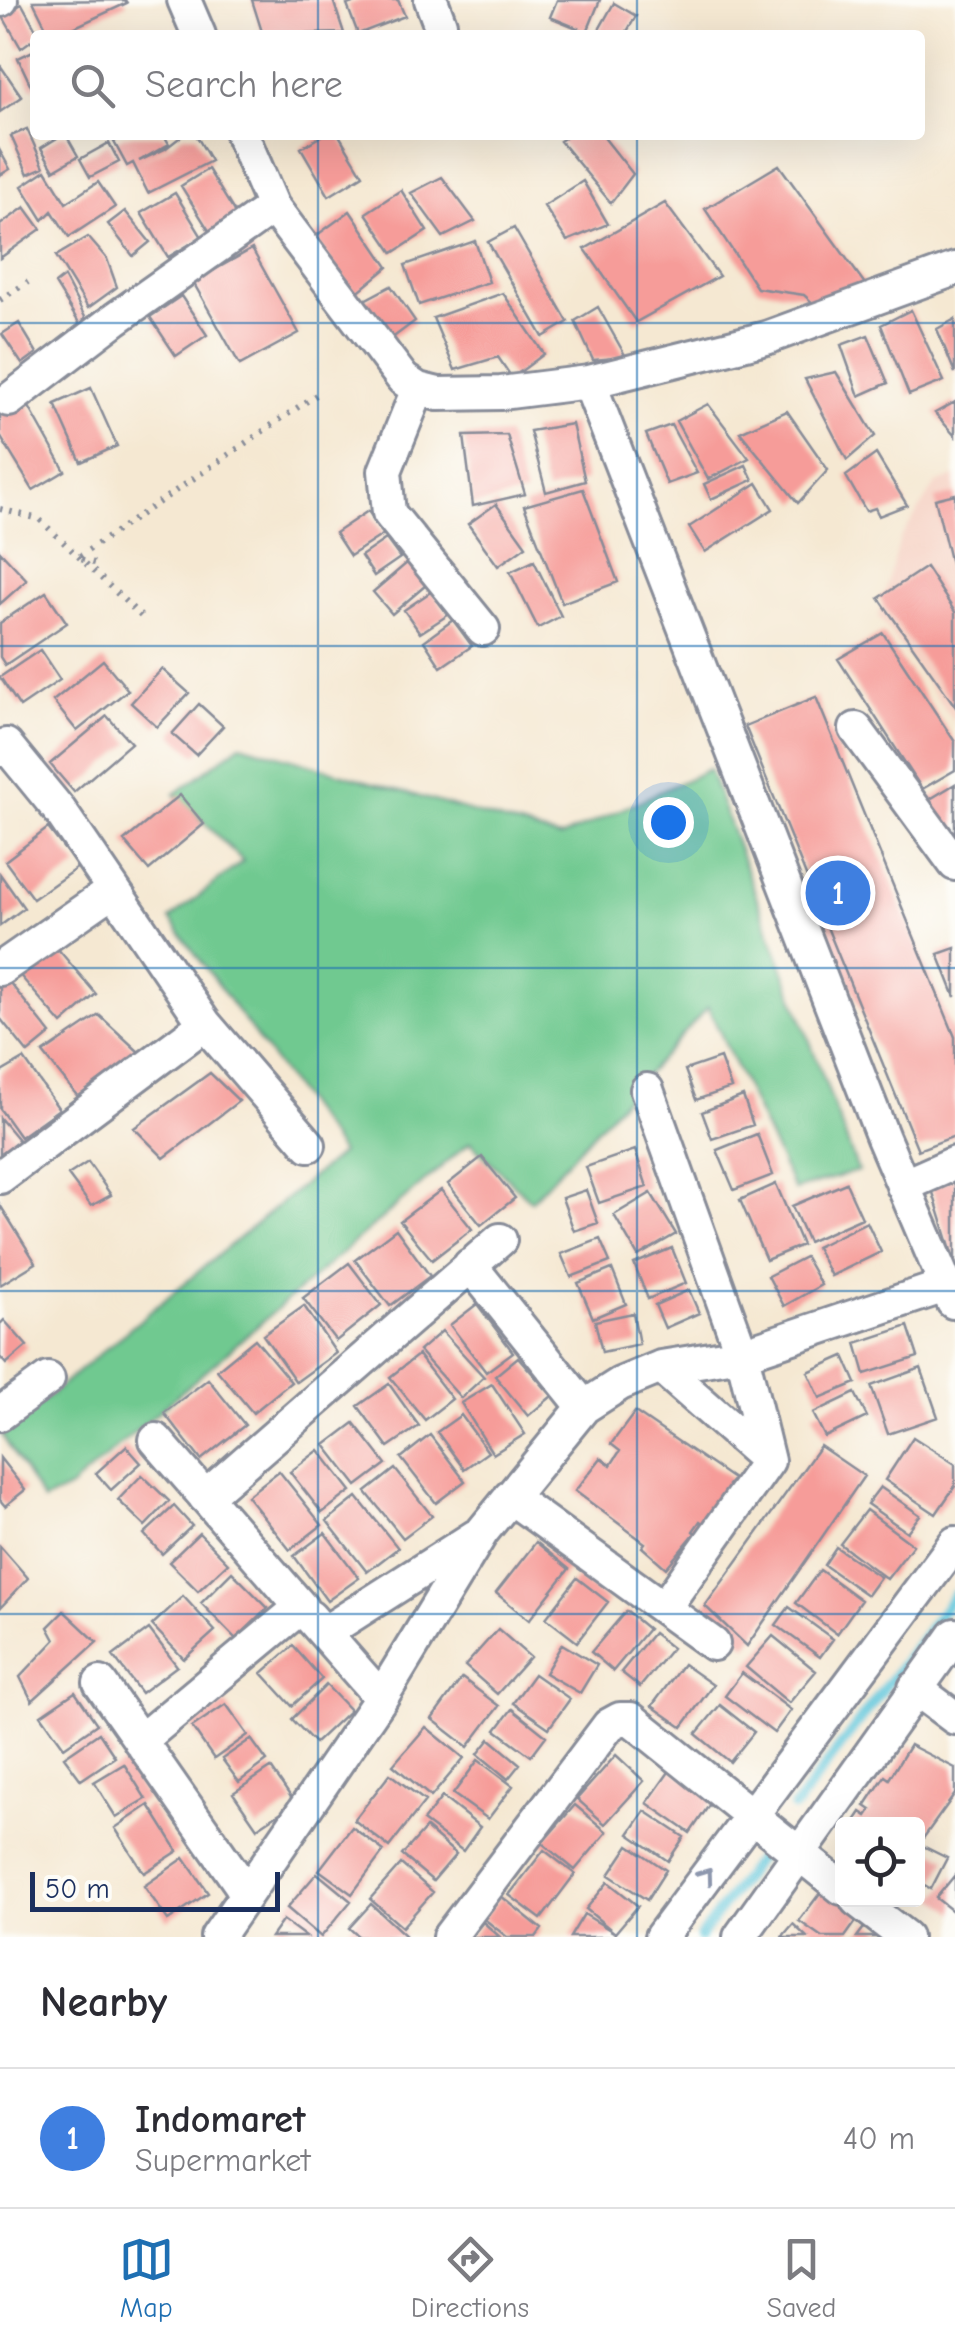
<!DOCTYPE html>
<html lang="en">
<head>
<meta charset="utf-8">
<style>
  :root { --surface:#fff; --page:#f7f7f7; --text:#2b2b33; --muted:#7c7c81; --line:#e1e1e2; --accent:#1f6fb2 }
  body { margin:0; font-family:"Comic Neue",sans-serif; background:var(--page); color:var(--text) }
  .controls { position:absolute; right:30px; bottom:30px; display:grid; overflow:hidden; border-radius:10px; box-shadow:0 10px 40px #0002 }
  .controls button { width:90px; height:90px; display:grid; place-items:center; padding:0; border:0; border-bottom:2px solid var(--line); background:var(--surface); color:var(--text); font:50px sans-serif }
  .scale { position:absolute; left:30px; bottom:25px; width:250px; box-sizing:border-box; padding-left:10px; border:5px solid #1b2f5e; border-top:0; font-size:28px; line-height:35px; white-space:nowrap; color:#1b2f5e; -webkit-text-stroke:8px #fdfcf7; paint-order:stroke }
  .you { position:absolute; left:668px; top:822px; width:35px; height:35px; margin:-25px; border:8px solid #fff; border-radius:50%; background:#1a73e8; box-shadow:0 0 0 15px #1a73e833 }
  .badge { display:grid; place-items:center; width:65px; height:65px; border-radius:50%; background:var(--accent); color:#fff; font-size:32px; font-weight:700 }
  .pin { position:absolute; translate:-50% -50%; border:5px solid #fff; box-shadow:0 2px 10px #0006 }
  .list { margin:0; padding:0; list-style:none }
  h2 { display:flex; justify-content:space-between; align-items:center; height:130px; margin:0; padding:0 40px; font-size:42px }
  h2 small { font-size:32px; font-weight:400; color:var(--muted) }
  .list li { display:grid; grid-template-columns:65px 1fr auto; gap:30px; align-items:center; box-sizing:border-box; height:140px; padding:0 40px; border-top:2px solid var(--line) }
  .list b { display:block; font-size:38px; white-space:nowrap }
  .list p { margin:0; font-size:32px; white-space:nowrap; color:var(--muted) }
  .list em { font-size:32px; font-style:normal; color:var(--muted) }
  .icon { flex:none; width:55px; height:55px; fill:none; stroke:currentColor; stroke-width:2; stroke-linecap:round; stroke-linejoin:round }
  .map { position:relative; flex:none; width:955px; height:1937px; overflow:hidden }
  .search { position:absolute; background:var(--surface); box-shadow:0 10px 40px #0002; left:30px; right:30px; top:30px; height:110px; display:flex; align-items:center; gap:25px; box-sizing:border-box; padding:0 35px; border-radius:10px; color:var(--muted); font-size:38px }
  .sheet { height:270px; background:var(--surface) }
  nav { display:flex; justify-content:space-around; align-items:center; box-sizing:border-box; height:140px; border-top:2px solid var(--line); background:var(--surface); font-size:28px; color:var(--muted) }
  nav a { display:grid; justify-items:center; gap:5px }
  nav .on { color:var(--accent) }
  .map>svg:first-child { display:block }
</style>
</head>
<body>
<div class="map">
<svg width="955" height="1937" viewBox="0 0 955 1937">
  <rect width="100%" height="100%" fill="#fdfcf7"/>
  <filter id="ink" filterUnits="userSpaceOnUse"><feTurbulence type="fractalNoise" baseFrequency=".01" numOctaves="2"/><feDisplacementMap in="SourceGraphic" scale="20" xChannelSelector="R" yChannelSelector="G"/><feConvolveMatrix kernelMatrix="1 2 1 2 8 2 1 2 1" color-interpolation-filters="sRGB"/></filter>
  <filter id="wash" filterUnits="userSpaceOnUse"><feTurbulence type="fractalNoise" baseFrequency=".0048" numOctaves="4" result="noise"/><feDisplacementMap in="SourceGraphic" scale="40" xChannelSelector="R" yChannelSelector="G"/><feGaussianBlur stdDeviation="2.25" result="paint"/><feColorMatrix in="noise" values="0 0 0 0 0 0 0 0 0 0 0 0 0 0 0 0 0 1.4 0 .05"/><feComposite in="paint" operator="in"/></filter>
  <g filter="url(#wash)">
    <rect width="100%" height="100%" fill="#f5e8d2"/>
    <path fill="#f6d2c4" d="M955,477V723L878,616L900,539L937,483Z"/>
    <path fill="#70c990" stroke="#467c77" stroke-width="2.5" d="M241,744L560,838L709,769L858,1171L794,1190L708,1007L531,1201L470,1142L69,1489L43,1501L2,1435L341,1153L170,919L243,861L175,794Z"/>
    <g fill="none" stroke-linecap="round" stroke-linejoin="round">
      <path stroke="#5ec6db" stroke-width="10" d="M794,1808L955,1594
        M700,1937L771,1841"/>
    </g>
    <g id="blocks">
      <path fill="#f69c99" d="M125,0L127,3L58,35H50L33,1Z
        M252,0H333L344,33L263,35Z
        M361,0H398L405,16L358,34L347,5Z
        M557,0H600L587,32L550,17Z
        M614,3L636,16L625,35H596Z
        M22,4L39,35L21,48L2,15Z
        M35,50V87L32,88L18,58Z
        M0,65L22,97L0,112Z
        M27,129L44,167L28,174L11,136Z
        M62,135H66L78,156L54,170L41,148Z
        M125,135H164L169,144L139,161L165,149L183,135H196L211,161L148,193L133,163L127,166L114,142Z
        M323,135H339L363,175L329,196L301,148Z
        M569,135H602L633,174L611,203L560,141Z
        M109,143L119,162L90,177L80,159Z
        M0,151L10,169L0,175Z
        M779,165L865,284L817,307L804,295L757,288L705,209Z
        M208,169L240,221L213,237L181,186Z
        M46,170L66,203L98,182L115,207L69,237L52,211L43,220L22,186Z
        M442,177L475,221L443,237L411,193Z
        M583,181L608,224L567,241L544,206Z
        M401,190L427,231L393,253L366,213Z
        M175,193L202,237L168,257L141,213Z
        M665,203L719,276L636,322L585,249Z
        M25,207L41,229L0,258V225Z
        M125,211L150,242L133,256L108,224Z
        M350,211L388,267L355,294L313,238Z
        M514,228L568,322L543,337L488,242Z
        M88,237L107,259L117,287L88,308L56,256Z
        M475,241L489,282L419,305L405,265Z
        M252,249L299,333L240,365L193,282Z
        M64,277L85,317L81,326L55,284Z
        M391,286L415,321L387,342L359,303Z
        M503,293L544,354L512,378L498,357L455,370L433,318Z
        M181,296L207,335L176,356L150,317Z
        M598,307L626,357L593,360L575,321Z
        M911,310L944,381L909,395L881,325Z
        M955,319V373L937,329Z
        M19,323L37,353L22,364L2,334Z
        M868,335L888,383L859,396L841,345Z
        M836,372L875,436L847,460L805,379Z
        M91,388L117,446L81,462L55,404Z
        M23,396L65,471L33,490L0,436V409Z
        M955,402V436L935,413Z
        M708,404L749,458L708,479L676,421Z
        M787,411L828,470L798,503L740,432Z
        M572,424L585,481L546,492L530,431Z
        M671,425L697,473L667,484L646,434Z
        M507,435L525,494L473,506L464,436Z
        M876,454L907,505L879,516L875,508L866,511L846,476Z
        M746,465L753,480L711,499L704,484Z
        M757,483L773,509L705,552L689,527Z
        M583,489L618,582L562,603L524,506Z
        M955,494V576H954L935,499Z
        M496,504L526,546L498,566L468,524Z
        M368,511L384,534L350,556L335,533Z
        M386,539L400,558L374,576L361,556Z
        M0,551L27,580L0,604Z
        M414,557L433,579L392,614L373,592Z
        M534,561L561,616L538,628L510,572Z
        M926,567L955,612V706L879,598Z
        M432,591L448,615L420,633L404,610Z
        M46,592L67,623L5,665L0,657V623Z
        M453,620L472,646L441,667L424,641Z
        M883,633L955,742V770L922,789L838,659Z
        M40,650L60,680L20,707L0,677Z
        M103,660L128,690L77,731L53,701Z
        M162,669L189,693L157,727L131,703Z
        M816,697L955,1037V1136L918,1150L745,726Z
        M199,704L223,726L196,755L172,734Z
        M107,716L131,743L74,792L50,764Z
        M955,784V847L927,801Z
        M180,795L204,824L149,870L124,841Z
        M48,828L78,867L33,899L5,861Z
        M0,874L24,908L0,926Z
        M52,942L96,994L62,1024L17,972Z
        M955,948V997L938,954Z
        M6,978L51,1034L28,1053L0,1018V983Z
        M99,1015L140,1053L79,1098L43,1053Z
        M720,1058L731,1088L696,1100L685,1070Z
        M24,1059L59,1109L20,1137L0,1109V1073Z
        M210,1073L239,1101L164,1158L134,1128Z
        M743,1096L753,1125L712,1139L702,1112Z
        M0,1118L20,1142L0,1158Z
        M757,1134L773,1175L734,1190L717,1150Z
        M635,1150L647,1187L599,1203L586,1167Z
        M482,1157L515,1198L481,1225L448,1184Z
        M88,1162L111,1195L91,1206L68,1175Z
        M955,1178V1260H954L931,1186Z
        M846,1183L862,1218L808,1242L792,1206Z
        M776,1184L802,1245L766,1260L740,1200Z
        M441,1190L472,1229L432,1260L400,1221Z
        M586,1190L598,1223L574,1231L562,1198Z
        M651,1193L676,1234L638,1256L614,1215Z
        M0,1205L36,1263L0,1285Z
        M867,1222L881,1252L831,1276L816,1247Z
        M396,1229L430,1276L390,1306L355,1260Z
        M600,1239L610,1262L571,1277L561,1254Z
        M672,1248L686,1283L648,1299L634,1264Z
        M805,1257L821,1285L784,1306L768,1276Z
        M349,1263L381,1305L336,1341L303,1298Z
        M612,1269L626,1304L593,1318L578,1283Z
        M689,1290L699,1313L665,1328L655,1305Z
        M477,1304L513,1352L486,1372L450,1325Z
        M304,1306L336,1353L296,1382L263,1335Z
        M633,1313L639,1344L602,1352L595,1321Z
        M4,1320L27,1346L6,1364L0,1357V1324Z
        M908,1326L918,1357L865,1374L856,1343Z
        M442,1331L484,1377L461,1398L419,1351Z
        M255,1339L291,1382L253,1413L217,1370Z
        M418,1355L452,1399L425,1420L390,1377Z
        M844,1356L856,1383L820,1398L808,1372Z
        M518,1357L552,1396L528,1416L495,1376Z
        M921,1368L938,1417L888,1434L871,1386Z
        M208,1379L245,1425L201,1460L164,1413Z
        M389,1384L419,1426L388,1447L358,1406Z
        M492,1384L525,1434L493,1454L461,1403Z
        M855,1393L867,1417L825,1437L813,1413Z
        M635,1412L733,1479L728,1485L731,1487L704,1524L700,1521L693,1531L695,1533L666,1568L642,1547L645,1543L575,1491L601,1458L611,1465L620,1451L611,1444Z
        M461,1415L488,1452L464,1469L437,1432Z
        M354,1423L386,1464L357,1486L325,1445Z
        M430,1435L465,1481L436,1503L401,1458Z
        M913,1437L955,1464V1486L936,1514L885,1480Z
        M126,1446L141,1463L111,1490L96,1473Z
        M820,1446L864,1476L747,1646L705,1606Z
        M319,1450L351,1491L322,1513L290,1472Z
        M0,1458L25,1490L5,1506L0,1500Z
        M395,1469L432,1516L403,1538L366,1492Z
        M279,1471L322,1525L290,1550L247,1496Z
        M142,1475L169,1501L145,1526L118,1500Z
        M880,1487L920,1515L907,1532L867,1504Z
        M357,1497L398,1548L367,1572L327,1521Z
        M174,1506L192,1526L162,1554L144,1534Z
        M866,1510L913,1545L887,1579L840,1544Z
        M199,1533L228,1563L198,1591L169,1562Z
        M325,1533L359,1578L327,1601L294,1556Z
        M536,1542L569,1569L529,1620L496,1593Z
        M0,1546L28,1578L0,1608Z
        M836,1547L880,1577L867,1595L824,1565Z
        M820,1570L861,1600L837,1634L796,1603Z
        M232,1572L268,1608L236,1639L201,1603Z
        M577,1578L608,1602L577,1642L546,1618Z
        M183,1596L215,1631L184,1659L152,1625Z
        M789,1607L833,1639L820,1657L776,1625Z
        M64,1611L97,1642L32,1701L20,1677L55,1640L48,1627Z
        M626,1611L648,1629L613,1671L591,1652Z
        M149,1629L177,1666L141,1693L113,1656Z
        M498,1629L530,1657L497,1694L465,1666Z
        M653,1633L672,1648L640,1687L621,1672Z
        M773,1636L816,1671L789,1703L746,1667Z
        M562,1644L597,1665L580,1693L545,1673Z
        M293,1646L322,1679L292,1706L262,1673Z
        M683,1664L713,1685L682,1727L652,1706Z
        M742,1673L791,1710L774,1733L725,1696Z
        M534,1674L570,1699L549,1728L513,1703Z
        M462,1678L499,1706L468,1747L432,1719Z
        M326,1685L350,1710L315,1743L292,1719Z
        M75,1692L97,1724L64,1747L41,1715Z
        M226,1704L248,1735L214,1759L192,1727Z
        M720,1705L754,1732L730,1762L696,1734Z
        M512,1709L546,1736L531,1756L496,1730Z
        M426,1727L464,1758L431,1797L393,1765Z
        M99,1733L115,1757L81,1780L64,1757Z
        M251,1739L267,1761L239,1782L222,1759Z
        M490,1739L520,1764L508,1779L478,1754Z
        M910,1745L955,1768V1794L919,1844L947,1858L931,1889L918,1881V1824H853L861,1812L867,1816L871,1810L865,1806L885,1776L889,1779Z
        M616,1755L644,1781L605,1824L577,1799Z
        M478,1760L513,1786L488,1819L453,1794Z
        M124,1764L146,1799L116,1817L94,1782Z
        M271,1768L295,1803L257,1828L233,1793Z
        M671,1769L714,1798L690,1833L647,1803Z
        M390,1774L425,1801L389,1847L354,1820Z
        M442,1797L480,1827L463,1851L423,1821Z
        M149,1805L178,1851L144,1873L115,1828Z
        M575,1805L607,1832L575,1870L542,1843Z
        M645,1811L684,1837L668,1861L629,1834Z
        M352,1827L384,1851L352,1894L319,1870Z
        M426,1828L456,1854L433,1881L402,1855Z
        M629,1845L666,1870L647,1900L609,1875Z
        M544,1850L575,1874L541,1919L509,1895Z
        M184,1858L208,1893L168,1920L144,1886Z
        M401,1864L433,1892L402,1927L370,1899Z
        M317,1873L351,1901L321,1937L287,1908Z
        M955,1875V1913L936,1898Z
        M608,1882L638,1906L615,1933L586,1909Z
        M826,1885L863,1912L845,1937H822L799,1921Z
        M501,1896L542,1929L536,1937H507L483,1918Z
        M371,1904L405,1935L403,1937H359L349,1928Z
        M584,1914L615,1933L613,1937H570Z
        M283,1920L306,1937H271Z
        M869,1921L891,1937H857Z
        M483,1922L500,1937H471Z
        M793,1924L807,1937H782Z"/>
    </g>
  </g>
  <g filter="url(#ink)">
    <use href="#blocks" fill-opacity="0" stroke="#888c98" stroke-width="2.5"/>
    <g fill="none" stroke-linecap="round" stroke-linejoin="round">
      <g stroke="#888c98" stroke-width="38">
        <path id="minor" d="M0,0H1
          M184,0L199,35
          M431,0L440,24
          M242,135L273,207L403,379L418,389L438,394L501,393L589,382L766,338L955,269
          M589,382L883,1138L953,1302
          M418,389L385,471L389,513L483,629
          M9,400L115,319L273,207
          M856,729L955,864
          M0,750L6,745L60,811L205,1024L309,1145
          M0,969L112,891
          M647,1090L742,1354L768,1461
          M0,1177L205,1024
          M903,1186L955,1163
          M470,1265L584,1407
          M661,1367L768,1461L664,1608
          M0,1414L48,1379
          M205,1497L500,1240
          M510,1497L713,1644
          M310,1617L381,1698
          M324,1633L476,1536
          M100,1683L246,1892
          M915,1688L955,1718
          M140,1741L301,1607L156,1440
          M857,1900L905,1937
          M217,1937L381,1698L482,1532L584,1407L620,1384L661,1367L742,1354L945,1286
          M449,1937L609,1725L620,1719H631L842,1888
          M661,1937L955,1543
          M740,1937L955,1635"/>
      </g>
      <path stroke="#888c98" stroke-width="6" stroke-dasharray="2.5 8" stroke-linecap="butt" d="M0,300L28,282
        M0,509L39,519L145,620
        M94,563L77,558L316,395"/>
      <use href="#minor" stroke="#fff" stroke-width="32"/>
    </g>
    <defs><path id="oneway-chevron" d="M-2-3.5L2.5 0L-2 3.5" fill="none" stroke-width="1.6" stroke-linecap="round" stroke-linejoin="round" transform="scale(2.5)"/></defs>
    <use stroke="#8d97ae" href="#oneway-chevron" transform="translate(706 1875) rotate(-54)"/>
  </g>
  <path fill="none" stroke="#1f6fb2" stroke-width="2.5" stroke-opacity="0.55" d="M318,0V35M637,0V35M318,135V1937M637,135V1937M0,323H955M0,646H955M0,968H955M0,1291H955M0,1614H955"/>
</svg>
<div class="controls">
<button><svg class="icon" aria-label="locate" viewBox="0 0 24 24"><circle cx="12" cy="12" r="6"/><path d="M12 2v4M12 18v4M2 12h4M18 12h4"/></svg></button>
</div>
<div class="scale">50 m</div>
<div class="you"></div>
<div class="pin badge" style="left:838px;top:893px;background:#3f7fe0">1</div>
<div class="search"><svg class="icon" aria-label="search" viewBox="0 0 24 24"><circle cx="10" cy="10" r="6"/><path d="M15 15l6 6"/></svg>Search here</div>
</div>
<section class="sheet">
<h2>Nearby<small></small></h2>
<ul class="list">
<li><span class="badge" style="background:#3f7fe0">1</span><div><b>Indomaret</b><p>Supermarket</p></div><em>40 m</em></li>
</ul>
</section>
<nav>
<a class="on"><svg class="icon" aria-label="map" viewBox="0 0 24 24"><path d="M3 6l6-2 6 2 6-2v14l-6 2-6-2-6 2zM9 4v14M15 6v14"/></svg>Map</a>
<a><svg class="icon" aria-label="directions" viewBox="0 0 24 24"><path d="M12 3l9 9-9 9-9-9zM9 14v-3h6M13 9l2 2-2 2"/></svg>Directions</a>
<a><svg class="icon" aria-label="saved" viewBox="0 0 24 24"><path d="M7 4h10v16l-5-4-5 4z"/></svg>Saved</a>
</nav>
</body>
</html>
